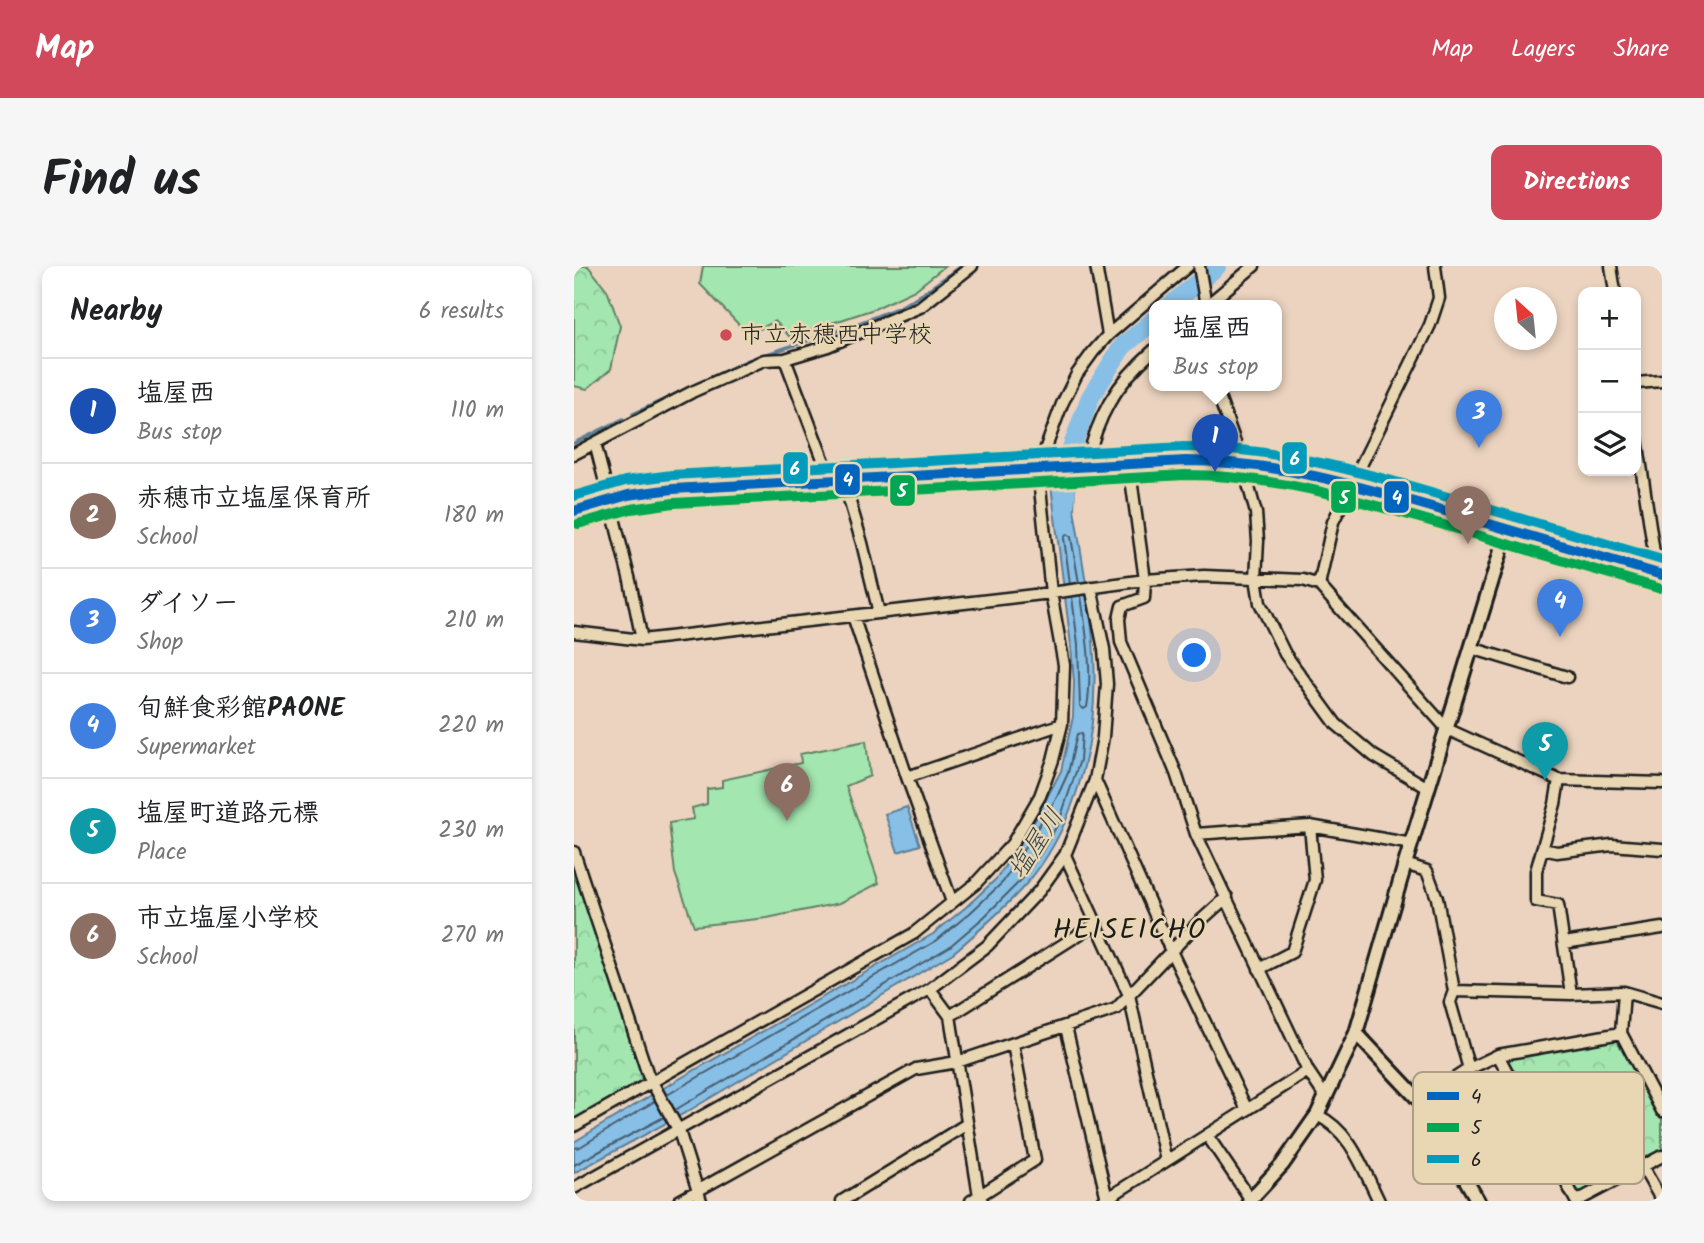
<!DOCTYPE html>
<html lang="en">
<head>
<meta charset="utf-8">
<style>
  :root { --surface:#fff; --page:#f6f6f6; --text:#202124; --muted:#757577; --line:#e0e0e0; --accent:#d1495b }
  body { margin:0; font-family:Kalam,"Klee One",sans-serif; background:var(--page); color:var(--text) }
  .controls { position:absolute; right:21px; top:21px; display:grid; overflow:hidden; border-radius:14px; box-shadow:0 4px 10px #0003 }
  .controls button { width:63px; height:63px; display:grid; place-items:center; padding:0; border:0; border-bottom:2px solid var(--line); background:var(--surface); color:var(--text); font:35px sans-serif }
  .compass { position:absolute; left:920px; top:21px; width:63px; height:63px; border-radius:50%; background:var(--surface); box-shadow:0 4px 10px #0003; rotate:333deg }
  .you { position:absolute; left:621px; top:390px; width:24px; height:24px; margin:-18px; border:5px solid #fff; border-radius:50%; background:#1a73e8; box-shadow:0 0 0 10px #1a73e833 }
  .badge { display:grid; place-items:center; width:46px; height:46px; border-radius:50%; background:var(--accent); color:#fff; font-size:23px; font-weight:700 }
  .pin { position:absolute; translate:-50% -58px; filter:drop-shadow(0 2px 4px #0008) }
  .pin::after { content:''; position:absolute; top:37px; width:24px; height:21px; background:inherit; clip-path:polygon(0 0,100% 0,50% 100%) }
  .popup { position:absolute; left:575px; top:34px; width:133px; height:91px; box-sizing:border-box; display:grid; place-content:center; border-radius:14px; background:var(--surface); filter:drop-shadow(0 2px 5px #0005); font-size:23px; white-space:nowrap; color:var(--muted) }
  .popup b { font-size:26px; color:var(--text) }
  .popup::after { content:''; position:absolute; left:50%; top:100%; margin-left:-14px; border:14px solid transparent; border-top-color:var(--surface) }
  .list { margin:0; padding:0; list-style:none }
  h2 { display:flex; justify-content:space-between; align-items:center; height:91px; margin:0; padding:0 28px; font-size:30px }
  h2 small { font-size:23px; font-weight:400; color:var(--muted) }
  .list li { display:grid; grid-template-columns:46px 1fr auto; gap:21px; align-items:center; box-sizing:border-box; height:105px; padding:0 28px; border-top:2px solid var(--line) }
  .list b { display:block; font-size:26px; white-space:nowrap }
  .list p { margin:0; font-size:23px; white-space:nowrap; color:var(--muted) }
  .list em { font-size:23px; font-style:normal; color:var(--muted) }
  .icon { flex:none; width:38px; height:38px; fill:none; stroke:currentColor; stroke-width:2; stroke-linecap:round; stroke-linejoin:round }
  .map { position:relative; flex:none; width:1088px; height:935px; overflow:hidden; border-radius:14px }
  header { display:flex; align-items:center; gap:42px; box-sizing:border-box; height:98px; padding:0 35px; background:var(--accent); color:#fff }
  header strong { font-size:33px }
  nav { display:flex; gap:38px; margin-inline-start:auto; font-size:24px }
  .intro { display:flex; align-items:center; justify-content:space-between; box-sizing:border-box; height:168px; padding:0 42px }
  h1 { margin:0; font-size:49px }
  .button { padding:18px 32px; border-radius:14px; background:var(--accent); color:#fff; font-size:24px; font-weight:700 }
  main { display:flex; gap:42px; padding:0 42px }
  aside { flex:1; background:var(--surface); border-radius:14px; box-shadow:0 4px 10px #0003 }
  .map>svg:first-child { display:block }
</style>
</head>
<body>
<header>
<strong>Map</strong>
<nav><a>Map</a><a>Layers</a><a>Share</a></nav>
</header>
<div class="intro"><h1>Find us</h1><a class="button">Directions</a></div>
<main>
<aside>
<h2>Nearby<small>6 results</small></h2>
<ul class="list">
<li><span class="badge" style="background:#1a4fb4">1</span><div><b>塩屋西</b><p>Bus stop</p></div><em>110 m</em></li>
<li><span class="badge" style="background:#8d6e63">2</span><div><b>赤穂市立塩屋保育所</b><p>School</p></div><em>180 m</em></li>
<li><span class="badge" style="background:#3f7fe0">3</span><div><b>ダイソー</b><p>Shop</p></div><em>210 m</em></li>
<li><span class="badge" style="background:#3f7fe0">4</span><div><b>旬鮮食彩館PAONE</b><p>Supermarket</p></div><em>220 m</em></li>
<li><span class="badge" style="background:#0f9aa8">5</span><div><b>塩屋町道路元標</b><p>Place</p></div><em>230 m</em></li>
<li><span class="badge" style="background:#8d6e63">6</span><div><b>市立塩屋小学校</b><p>School</p></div><em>270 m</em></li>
</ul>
</aside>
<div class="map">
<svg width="1088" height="935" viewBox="0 0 1088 935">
  <defs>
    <pattern id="forest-crowns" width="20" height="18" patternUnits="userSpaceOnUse" patternTransform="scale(1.75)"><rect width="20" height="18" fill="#a3e6b0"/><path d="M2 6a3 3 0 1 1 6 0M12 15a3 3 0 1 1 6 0" fill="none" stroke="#8cc597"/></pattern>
  </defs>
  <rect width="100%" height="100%" fill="#ebd3bf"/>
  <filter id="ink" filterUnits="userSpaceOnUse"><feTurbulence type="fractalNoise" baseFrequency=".0143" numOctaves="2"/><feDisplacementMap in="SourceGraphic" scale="14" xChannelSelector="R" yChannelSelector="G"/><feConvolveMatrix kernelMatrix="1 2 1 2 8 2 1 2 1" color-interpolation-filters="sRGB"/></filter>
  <g filter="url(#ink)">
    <path fill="#a3e6b0" stroke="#608166" stroke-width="2" d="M129,0H371L341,24L300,43L216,71L201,55L184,64L168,62L126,18Z
      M292,475L296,510L272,520L305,617L266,637L193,652L120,660L101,607L95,557L120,553L118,542L133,538V523L148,521V514L227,497L226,488Z"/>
    <path fill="url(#forest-crowns)" stroke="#608166" stroke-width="2" d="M0,0H14L33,24L46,60L37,103L13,123L0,120Z
      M0,593L70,805L67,814L0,855Z
      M1041,772L1046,774L1088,851V884L1010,926L1003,924L934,795L936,790Z"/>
    <path fill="#88bfe6" stroke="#5d7e95" stroke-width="2" d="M501,218L500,243C516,344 536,428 502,528C491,560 476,591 453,617C431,642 405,665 379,687L111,847L0,907V876L79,828L359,668L392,641L423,612L460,556L487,505L499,451L500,416L497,379L477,219Z
      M333,541L346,579L324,586L311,548Z"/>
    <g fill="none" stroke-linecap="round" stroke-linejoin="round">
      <path stroke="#475d6d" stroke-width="2" d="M496,318L490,272L493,268L497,271L505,317
        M498,331L504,378L506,440L510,443L513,441C519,406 512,365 507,330
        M93,829L362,675L397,646L429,616L483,531L494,507L503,468L508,467L506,494L485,556L467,587L449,612L410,651L375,681L101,844
        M0,882L6,881L81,835
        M0,899L90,851"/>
      <path stroke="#5d7e95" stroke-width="3.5" d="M59,148L172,95L278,60L326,41L345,30L388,0
        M0,177L49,153"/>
      <path stroke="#88bfe6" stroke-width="19" d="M596,40L643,0
        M490,245L496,186L516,132L548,81L580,54"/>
      <g stroke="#1c1c1c" stroke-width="15">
        <path id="minor" d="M522,0L534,69
          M625,0L632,40
          M1037,0L1041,26
          M632,40L680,0
          M211,93L257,214
          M1062,117L1088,115
          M641,120L668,196L682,247L684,275L682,312L686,337L711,388L762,458L800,490L854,522
          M1062,166L1083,307
          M21,177L56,315L68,374
          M0,188L118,126L190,94L211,93L254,80L346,41L398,0
          M555,198L571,314L570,332L548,340L545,353L547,376L602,507L622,568L734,805L752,832
          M512,200C523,151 541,118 580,84
          M269,213L288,277L305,347
          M745,319L759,256L856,59L865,32L861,0
          M279,350L333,511L378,636
          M0,366L68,374L477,327L571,314L630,310L729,314L745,319L873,463L985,514L1088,517
          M897,382L993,411
          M333,511L488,458
          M521,514L597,685L673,844
          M985,514L981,538L962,605V635L984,639L997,728
          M622,568L736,560L838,578
          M968,583L983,586L1038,579L1088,583
          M0,586L74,809L105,865L127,935
          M491,589L555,729L592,895
          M831,598L853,605L863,632L880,725L876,736L895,803
          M990,677L1088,662
          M685,703L718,686L741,614L736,560
          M356,723L376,750L405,930L408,935
          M880,725L997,728L1050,726L1088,737
          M1050,726L1047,767L1088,845
          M376,750L523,657
          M492,761L533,933
          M924,789L1002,935
          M846,835L895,803L924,789L1047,767
          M743,849C777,865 789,903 805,935
          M0,860L339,668L401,618L438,578L466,530L479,494L488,458L490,399L477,327L464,203L488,138L503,108L519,86L534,69L614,0
          M633,869L677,934
          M1068,900L1088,935
          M0,922L356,723L413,680L465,625L491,589L521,514L529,471L533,418L530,383L517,321
          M105,935L342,803L383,796L542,743L624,657L653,631
          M268,935L393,858
          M397,935L461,894L439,778
          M529,935L734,805
          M1003,935L1088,890"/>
      </g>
      <g stroke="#1c1c1c" stroke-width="18">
        <path id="tertiary" d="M782,767L846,835L904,935
          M675,935L708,899L743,849L782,767L831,598L934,262"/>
      </g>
      <g stroke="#1c1c1c" stroke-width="21">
        <path id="trunk" d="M0,245L54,229L99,223L611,195C668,194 721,203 776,217L1088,309"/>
      </g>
      <use href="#minor" stroke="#e9d7b4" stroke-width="10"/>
      <use href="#tertiary" stroke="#e9d7b4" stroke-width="12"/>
      <use href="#trunk" stroke="#fbddab" stroke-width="16"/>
      <g stroke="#e9d7b4" stroke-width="16">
        <path id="bus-1" d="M0,245L54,229L99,223L611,195C704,195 789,221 878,247C948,268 1018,288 1088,309"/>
      </g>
      <g stroke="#e9d7b4" stroke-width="16">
        <path id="bus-2" d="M4,258L57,243L100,237L611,209C703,209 787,235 873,260C943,281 1014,302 1084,322"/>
      </g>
      <g stroke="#e9d7b4" stroke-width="16">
        <path id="bus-3" d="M0,230L51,215L98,209L610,181C703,181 789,206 877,232C948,253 1018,274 1088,294"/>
      </g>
      <use href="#bus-1" stroke="#0065bd" stroke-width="10"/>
      <use href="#bus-2" stroke="#00a651" stroke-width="10"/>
      <use href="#bus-3" stroke="#039bbc" stroke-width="10"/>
    </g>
  </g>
  <circle fill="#d1495b" stroke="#e9d7b4" stroke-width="2.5" cx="152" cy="69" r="7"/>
  <g text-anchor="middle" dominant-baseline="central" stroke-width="5" stroke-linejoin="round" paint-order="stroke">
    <g font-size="24" fill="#1c1c1c" stroke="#e9d7b4" text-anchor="start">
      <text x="166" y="69">市立赤穂西中学校</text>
    </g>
    <g font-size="26" font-style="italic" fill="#37454e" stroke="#e9d7b4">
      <text transform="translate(463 578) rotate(-57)">塩屋川</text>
    </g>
    <g font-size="28" letter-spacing="2" fill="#1c1c1c" stroke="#e9d7b4">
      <text x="556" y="664">HEISEICHO</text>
    </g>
  </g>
  <rect x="839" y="806" width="231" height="112" rx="10" fill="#e9d7b4" stroke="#ac9f86" stroke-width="2"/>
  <rect x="853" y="826" width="32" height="8" fill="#0065bd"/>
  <rect x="853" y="857" width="32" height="9" fill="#00a651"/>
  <rect x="853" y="889" width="32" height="8" fill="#039bbc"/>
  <g font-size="19" fill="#1c1c1c">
    <text x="897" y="837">4</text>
    <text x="897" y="868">5</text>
    <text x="897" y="900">6</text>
  </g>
  <g stroke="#e9d7b4" stroke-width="2.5">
    <rect x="707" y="175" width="27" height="34" rx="7" fill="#039bbc"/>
    <rect x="208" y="185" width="27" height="34" rx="7" fill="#039bbc"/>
    <rect x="260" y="197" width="27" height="33" rx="7" fill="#0065bd"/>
    <rect x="315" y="208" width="27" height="33" rx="7" fill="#00a651"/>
    <rect x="809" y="214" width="27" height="34" rx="7" fill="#0065bd"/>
    <rect x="756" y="214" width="27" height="34" rx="7" fill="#00a651"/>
  </g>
  <g font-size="19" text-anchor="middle" font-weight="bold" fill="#fff">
    <text x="721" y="199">6</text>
    <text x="221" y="209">6</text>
    <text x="274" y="220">4</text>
    <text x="328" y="231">5</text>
    <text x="823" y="238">4</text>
    <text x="770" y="238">5</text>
  </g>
</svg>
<div class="controls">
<button>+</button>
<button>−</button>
<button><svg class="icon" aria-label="layers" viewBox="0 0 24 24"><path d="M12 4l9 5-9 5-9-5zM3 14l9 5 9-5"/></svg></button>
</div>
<svg class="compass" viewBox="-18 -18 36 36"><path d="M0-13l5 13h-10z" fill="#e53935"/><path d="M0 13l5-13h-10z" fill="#757577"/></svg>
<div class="you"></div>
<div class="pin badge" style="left:641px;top:206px;background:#1a4fb4">1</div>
<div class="popup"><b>塩屋西</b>Bus stop</div>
<div class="pin badge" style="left:894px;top:278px;background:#8d6e63">2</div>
<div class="pin badge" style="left:905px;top:182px;background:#3f7fe0">3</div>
<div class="pin badge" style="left:986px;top:371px;background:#3f7fe0">4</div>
<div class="pin badge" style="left:971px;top:514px;background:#0f9aa8">5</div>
<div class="pin badge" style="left:213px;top:555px;background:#8d6e63">6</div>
</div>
</main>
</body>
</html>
